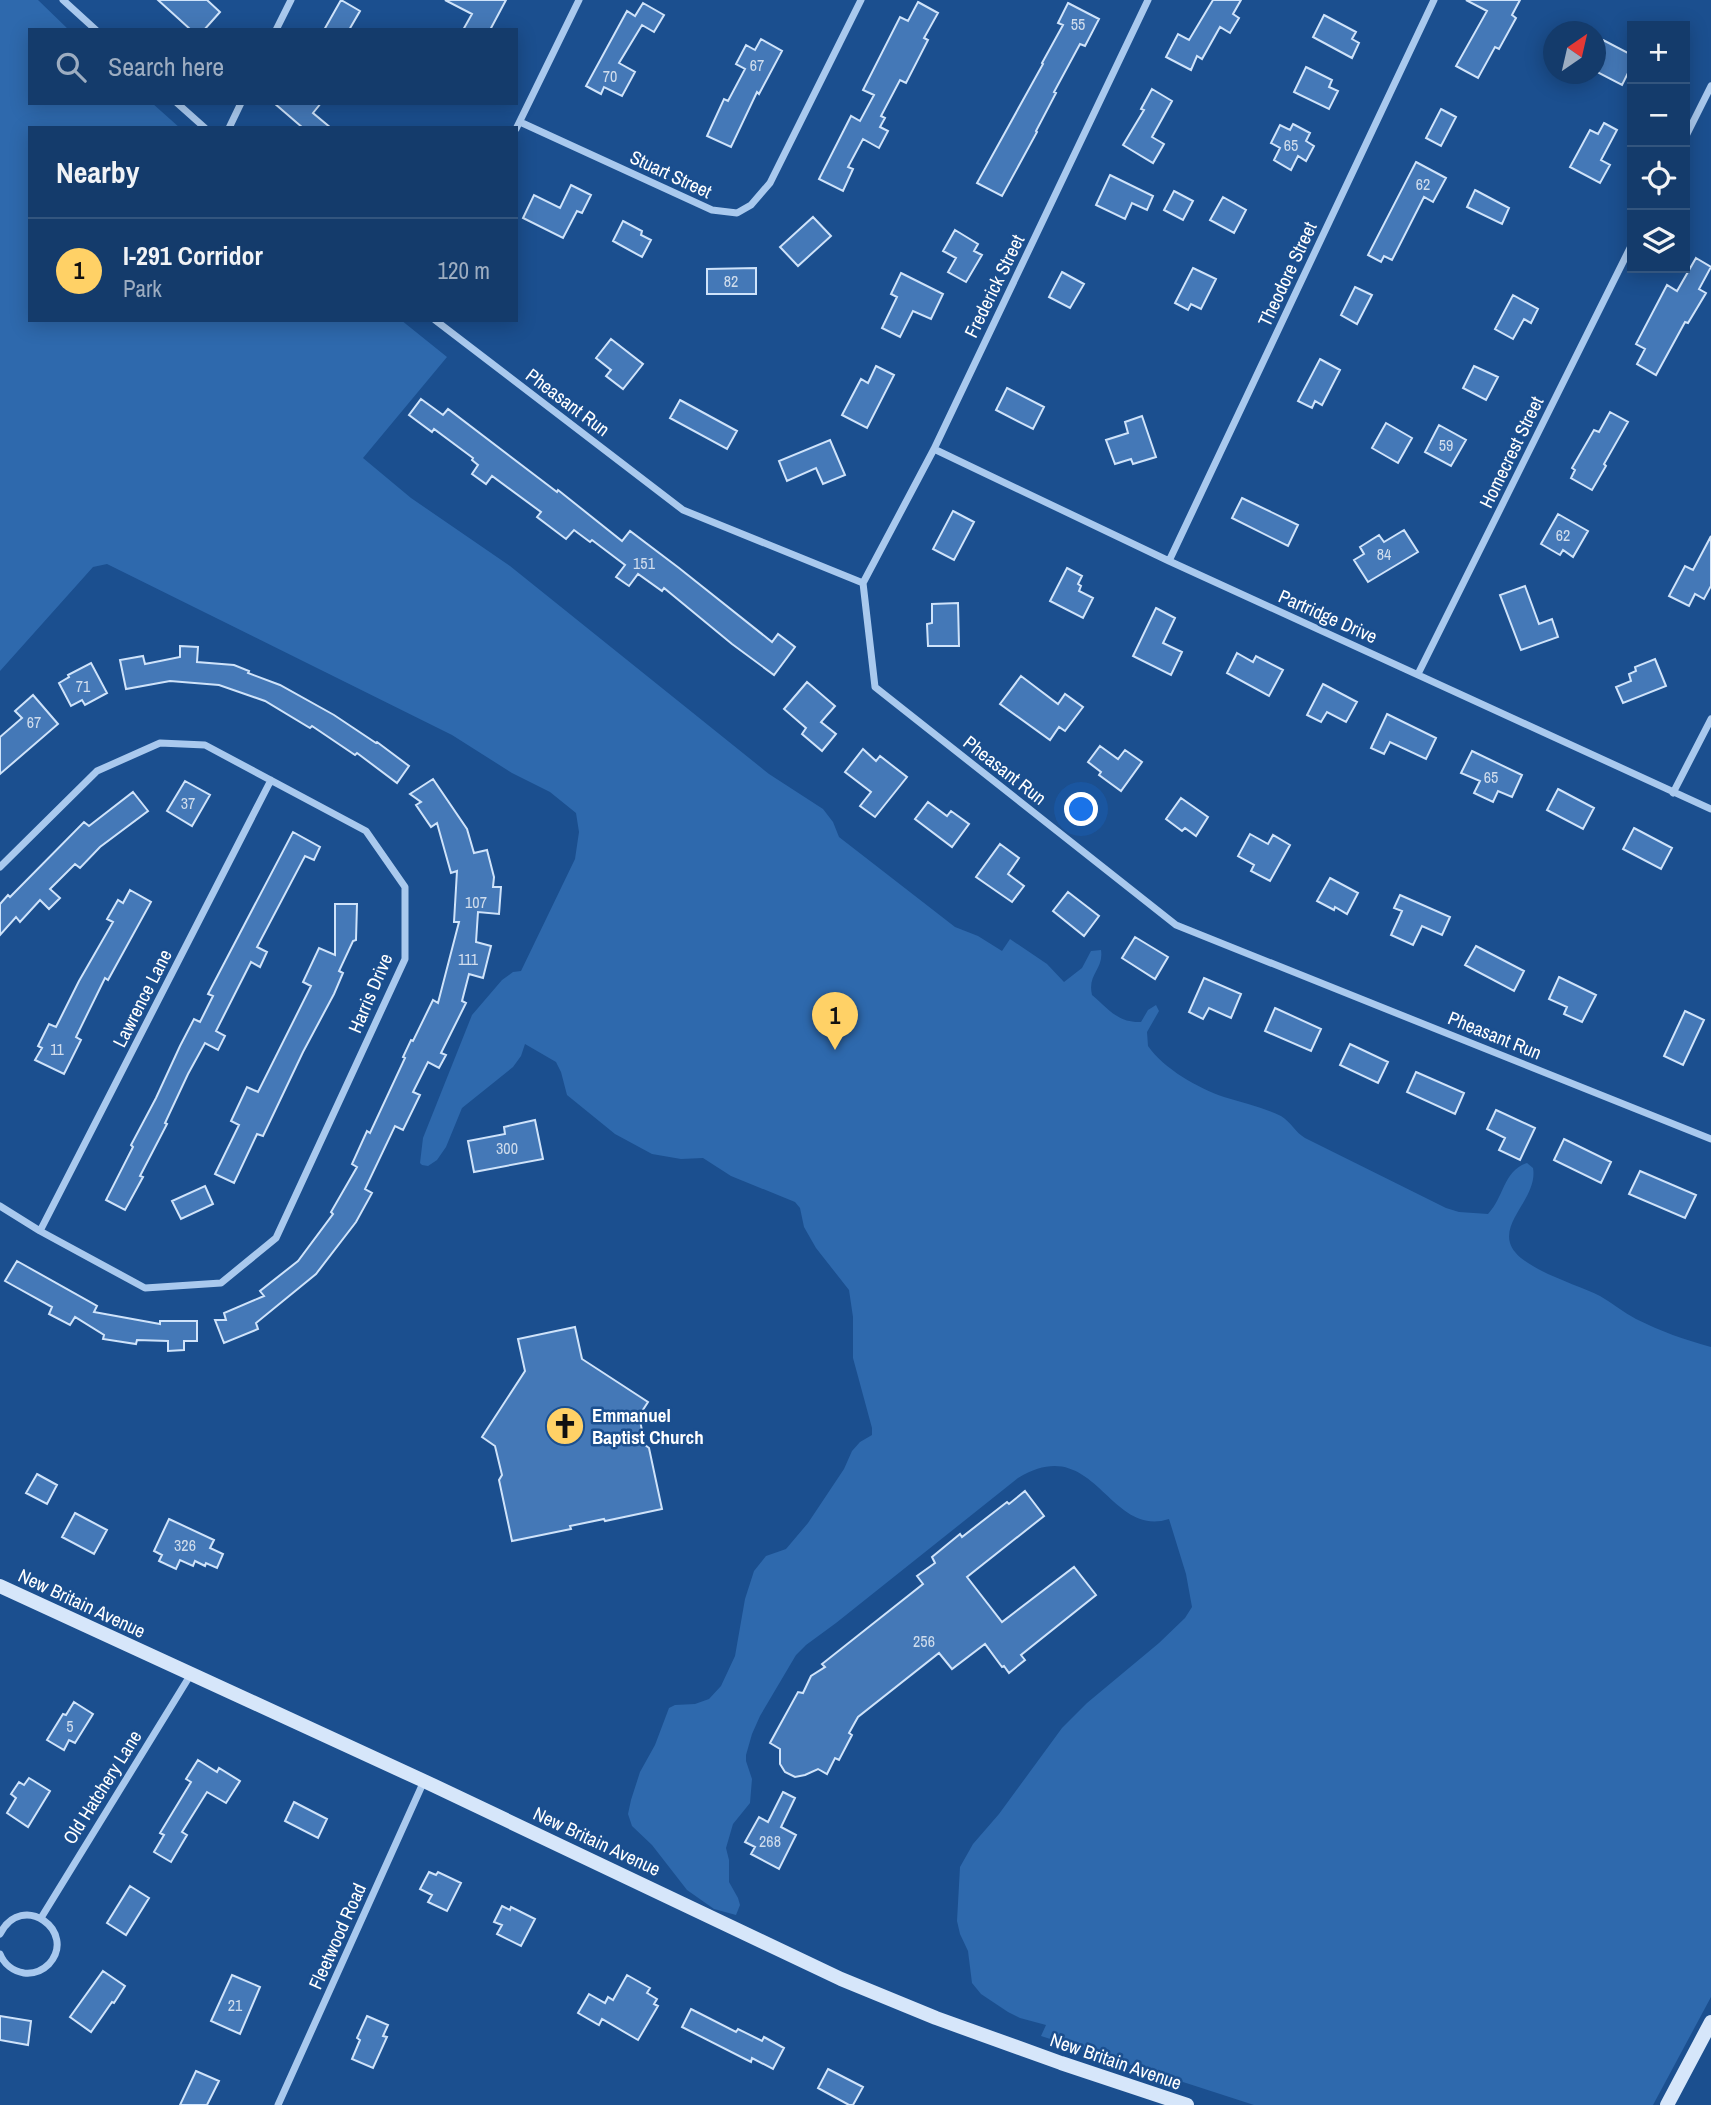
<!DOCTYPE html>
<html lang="en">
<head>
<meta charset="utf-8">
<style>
  :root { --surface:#143b6b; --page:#1d4271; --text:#f1f3f6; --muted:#9dadc1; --line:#33557e; --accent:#ffd166 }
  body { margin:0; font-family:"Archivo Narrow",sans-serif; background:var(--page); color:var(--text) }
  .controls { position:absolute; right:21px; top:21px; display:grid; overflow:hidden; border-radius:0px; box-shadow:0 4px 18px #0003 }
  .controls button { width:63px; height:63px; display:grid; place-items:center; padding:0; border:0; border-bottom:2px solid var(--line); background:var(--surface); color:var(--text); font:35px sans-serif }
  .compass { position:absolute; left:1543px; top:21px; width:63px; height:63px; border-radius:50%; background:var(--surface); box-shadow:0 4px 18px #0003; rotate:34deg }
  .you { position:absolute; left:1082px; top:810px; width:24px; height:24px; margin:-18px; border:5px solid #fff; border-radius:50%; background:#1a73e8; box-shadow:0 0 0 10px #1a73e833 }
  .badge { display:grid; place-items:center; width:46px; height:46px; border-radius:50%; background:var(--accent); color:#111; font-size:23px; font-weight:700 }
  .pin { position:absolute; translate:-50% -58px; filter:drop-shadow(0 2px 4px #0008) }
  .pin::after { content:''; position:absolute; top:37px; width:24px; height:21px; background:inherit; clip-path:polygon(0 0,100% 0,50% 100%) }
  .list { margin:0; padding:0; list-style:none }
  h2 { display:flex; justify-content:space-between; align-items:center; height:91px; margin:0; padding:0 28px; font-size:30px }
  h2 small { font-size:23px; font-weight:400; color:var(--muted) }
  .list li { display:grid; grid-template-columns:46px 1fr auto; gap:21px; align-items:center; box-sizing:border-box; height:105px; padding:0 28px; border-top:2px solid var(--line) }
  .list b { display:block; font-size:26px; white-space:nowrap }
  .list p { margin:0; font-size:23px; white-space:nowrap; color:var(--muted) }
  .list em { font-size:23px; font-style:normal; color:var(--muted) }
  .icon { flex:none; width:38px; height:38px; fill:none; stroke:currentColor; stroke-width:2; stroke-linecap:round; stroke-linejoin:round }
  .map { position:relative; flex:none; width:1711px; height:2105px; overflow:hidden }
  .search { position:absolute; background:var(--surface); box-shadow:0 4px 18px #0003; left:28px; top:28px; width:490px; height:77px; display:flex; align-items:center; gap:18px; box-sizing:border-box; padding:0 24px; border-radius:0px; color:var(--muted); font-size:26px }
  .panel { position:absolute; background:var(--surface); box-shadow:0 4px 18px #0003; left:28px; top:126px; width:490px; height:196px; border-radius:0px }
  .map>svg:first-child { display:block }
</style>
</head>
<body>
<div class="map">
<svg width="1711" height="2105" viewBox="0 0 1711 2105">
  <rect width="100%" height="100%" fill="#1b4f8f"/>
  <path fill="#2e69ad" d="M0,0H38L69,30H30V103H152L180,128H30V320H401L447,357L363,458L411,498L510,566L769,774L823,809L833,822L839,837L955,927L978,936L1002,951L1010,939L1047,964L1064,982L1082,968L1091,951L1101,950C1104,969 1087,974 1092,995C1108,1008 1117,1023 1141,1022L1148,1010L1156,1005L1159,1011L1147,1032L1148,1046C1164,1069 1198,1088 1224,1097C1243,1103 1263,1107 1281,1116C1291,1122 1295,1132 1305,1138L1446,1208L1459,1212L1488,1214C1504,1198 1503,1171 1527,1163L1533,1168C1538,1196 1503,1219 1510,1243C1517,1268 1577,1284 1600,1296C1612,1303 1623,1312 1636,1319C1660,1331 1685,1340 1711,1347V1997L1653,2105H1254L1041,2036L1046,2025L1020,2018L1008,2012L981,1994L972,1983L968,1951L960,1934L957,1921L960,1867L973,1844L999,1814L1062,1728L1087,1703L1159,1643L1185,1618L1192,1607L1186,1574L1169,1519C1108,1539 1095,1431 1018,1478L836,1623L806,1645L796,1655L760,1716L752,1734L746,1755V1761L752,1779L750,1803L733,1824L726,1848L729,1860V1882L738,1898L740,1905L736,1915L714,1909L687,1890L652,1845L632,1826L628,1814L631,1800L640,1772L655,1745L669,1708L675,1705L695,1704L709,1699L721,1686L735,1656L745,1599L754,1571L766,1556L786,1549L808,1523L844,1469L852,1451L860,1442L872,1435V1428L853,1358V1317L849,1290L816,1248L804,1227L800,1208L795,1202L731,1176L703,1158L681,1159L652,1154L615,1134L567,1095L561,1072L556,1062L525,1044L521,1056L513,1067L462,1108L446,1147L437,1160L428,1166L422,1165L420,1163L423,1138L472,1015L502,980L513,972L521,971L575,859L579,832L576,813L550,792L512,773L452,735L107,564L93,567L0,671Z"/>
  <path fill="#4478b7" stroke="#cfe3fa" stroke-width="2" d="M158,0H207L220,12L204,30H191Z
    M341,0L360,11L349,30H324Z
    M445,0H506L490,30H463L472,14Z
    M1213,0H1241L1233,14L1239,18L1230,33L1220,27L1202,59L1197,56L1191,70L1166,57L1178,34L1189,40Z
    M1466,0H1520L1512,15L1516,18L1499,49L1495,47L1478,78L1456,66L1487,11Z
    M918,2L938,13L924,38L928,40L906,83L900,80L881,116L885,118L880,127L888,131L879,148L863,139L848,167L853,169L843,191L819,179L851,116L860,121L874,95L863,90L900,17L908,21Z
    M643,3L664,15L654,32L642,25L619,63L635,72L622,96L604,87L601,94L586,86L627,11L635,16Z
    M1068,3L1099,19L1085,46L1080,44L1054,92L1056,93L1036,131L1037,132L1002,196L977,183L1043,64L1042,63L1063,25L1058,23Z
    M1324,15L1356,32L1352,39L1359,43L1352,58L1313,37Z
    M761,39L782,51L759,94L757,92L731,147L707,136L724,99L728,101L745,69L736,64L746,45L755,50Z
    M1603,40L1632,55V65L1622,85L1595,71V54Z
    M1306,67L1332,80L1329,87L1338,91L1329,109L1294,92Z
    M1152,89L1172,101L1152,137L1164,144L1153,163L1123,145L1144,110L1141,109Z
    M274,103H321L313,113L331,128H303Z
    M1441,109L1456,117L1441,146L1426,138Z
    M1604,123L1617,130L1601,160L1610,165L1600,183L1570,167L1590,130L1598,134Z
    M1293,124L1310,133L1306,141L1314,146L1306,161L1298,156L1291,170L1274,160L1280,148L1271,143L1280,125L1290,130Z
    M1416,162L1446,178L1433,202L1424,197L1392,260L1384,256L1381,262L1368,255Z
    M1110,175L1153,196L1147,210L1132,203L1125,219L1096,205Z
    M571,185L591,195L582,213L577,211L563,238L523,218L534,195L560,208Z
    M1475,190L1509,208L1502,224L1467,207Z
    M1174,191L1193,201L1183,220L1164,210Z
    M1223,197L1246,210L1234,233L1210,220Z
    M813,217L831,236L798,266L780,247Z
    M623,221L642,231L641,235L651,240L642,257L613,241Z
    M955,230L978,244L974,251L982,255L966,282L948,272L956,258L943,251Z
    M1696,258L1711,267L1699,289L1706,293L1688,323L1685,322L1656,375L1637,364L1645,349L1636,344L1667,285L1677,291Z
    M756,268V294H707V269Z
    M1193,268L1216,279L1201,309L1191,304L1188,310L1175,303Z
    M1062,272L1084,284L1070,308L1049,297Z
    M901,273L943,294L931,319L913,311L900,337L882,328L897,297L891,294Z
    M1355,287L1372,295L1357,324L1341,315Z
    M1513,295L1538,309L1531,323L1524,319L1513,339L1495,329Z
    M611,339L643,364L623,389L606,376L611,370L596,358Z
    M1320,359L1340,370L1322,405L1315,401L1312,408L1298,401Z
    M876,366L894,375L867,428L842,415L861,379L868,383Z
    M1474,366L1498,377L1486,400L1463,388Z
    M1007,388L1044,407L1033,429L996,410Z
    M421,399L443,415L448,409L557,492L558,490L622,541L630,531L679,568L772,642L778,634L795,647L774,675L732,644L664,588L662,591L638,574L629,586L616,577L625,565L592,540L590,542L574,530L566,539L537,517L541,512L492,476L486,484L472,474L478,465L472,460L473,458L434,429L432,432L409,415Z
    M680,400L737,431L727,449L670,418Z
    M1610,412L1628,422L1604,464L1606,466L1592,490L1571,478L1575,470L1572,468L1594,430L1599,432Z
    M1142,416L1156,457L1133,464L1131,459L1115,464L1106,440L1128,433L1125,422Z
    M1386,423L1412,438L1398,463L1372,448Z
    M1439,425L1466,440L1451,466L1425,452Z
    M830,440L845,475L823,484L816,468L787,481L779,461Z
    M1242,498L1298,525L1288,546L1232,518Z
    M953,511L974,522L954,560L933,549Z
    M1558,514L1588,531L1573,557L1563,550L1560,555L1541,544Z
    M1404,530L1418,552L1368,582L1354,560L1364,554L1360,547L1379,535L1384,542Z
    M1711,536V586L1704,599L1695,594L1689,606L1669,596L1685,566L1693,570Z
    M1067,568L1082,576L1078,584L1081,586L1079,591L1093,598L1083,618L1050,601Z
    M1525,586L1539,624L1552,619L1558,637L1521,650L1500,595Z
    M958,603L959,646H928L927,624L932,623V604Z
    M1156,608L1175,618L1163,643L1182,652L1171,675L1133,656Z
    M180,646L198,647L197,662L234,665L249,671L248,673L280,685L334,715L376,743L377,742L409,766L397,783L357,753L355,755L312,726L310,728L265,701L219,685L170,681L126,689L120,660L143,656L145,664L180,657Z
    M1237,653L1253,662L1256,656L1283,670L1269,696L1227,673Z
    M1655,659L1666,686L1623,703L1616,687L1631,681L1629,674L1636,671L1635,667Z
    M91,663L107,693L85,705L82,700L71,706L59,683L69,677L68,675Z
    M1021,676L1058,704L1065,694L1083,707L1065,731L1059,727L1050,740L1000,704Z
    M807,682L835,706L821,722L836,734L822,751L802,734L806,728L784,709Z
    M1323,684L1357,702L1346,722L1327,712L1321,722L1307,715Z
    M33,695L58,724L0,774V737L22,718L15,711Z
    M1387,714L1436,738L1426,759L1390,742L1384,754L1371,748Z
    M1100,746L1118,759L1125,750L1142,762L1121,791L1099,775L1101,772L1088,762Z
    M863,749L876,761L880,756L907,777L875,817L860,806L871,792L845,772Z
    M1472,751L1522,775L1512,797L1498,791L1493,802L1474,793L1480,781L1461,773Z
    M433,779L467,829L474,853L487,850L494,877L493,887H501L499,914L478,912L476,942L491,946L483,978L469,974L462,1001L466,1003L441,1053L446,1055L439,1068L428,1062L413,1092L420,1095L403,1130L395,1126L365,1189L372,1193L356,1222L316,1274L256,1323L258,1329L224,1343L215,1320H226L224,1313L264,1296L260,1291L298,1261L333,1214L331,1212L357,1167L352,1164L367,1131L370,1133L405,1058L403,1057L411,1040L413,1041L433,1000L438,1003L459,922H454L457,871L451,873L437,823L431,827L416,805L421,802L410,794Z
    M185,781L210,795L192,826L167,811Z
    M1558,789L1594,808L1583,829L1547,810Z
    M133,792L148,811L100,847L80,868L75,864L50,889L60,898L49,909L40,900L20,922L16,917L0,935V904L8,895L10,897L84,822L89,826Z
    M1181,798L1208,817L1196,836L1185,828L1182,831L1166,819Z
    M928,802L947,816L951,811L969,824L952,847L915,819Z
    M1634,828L1672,848L1661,869L1623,849Z
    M293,832L320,847L314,860L305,856L257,947L267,952L260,967L251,962L216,1031L225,1036L218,1050L205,1043L188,1074L165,1123L167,1124L140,1176L143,1177L125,1210L106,1200L133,1147L131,1145L156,1098L180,1046L194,1019L200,1022L213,996L208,994Z
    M1250,834L1268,844L1273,835L1290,845L1270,881L1251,871L1254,865L1238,856Z
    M1000,844L1019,858L1008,874L1024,886L1012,902L976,877Z
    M1330,878L1358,893L1347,914L1335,907L1334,910L1317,901Z
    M130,890L151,902L108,980L105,978L76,1037L81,1040L64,1074L35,1060L42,1048L38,1046L49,1024L56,1027L79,981L113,922L107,919L118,900L123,903Z
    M1068,892L1099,916L1084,936L1053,911Z
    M1400,895L1450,917L1442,935L1422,926L1413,945L1391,935L1402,911L1394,908Z
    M335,904H357L356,940L353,941L339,971L343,973L334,994L303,1052L263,1136L257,1134L234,1183L215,1174L239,1125L231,1121L247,1087L258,1092L311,986L303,982L319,948L335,955Z
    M1135,937L1168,957L1155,979L1122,958Z
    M1476,946L1524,971L1514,991L1465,965Z
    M1559,977L1596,995L1582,1022L1564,1014L1567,1007L1549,999Z
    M1204,978L1241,994L1231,1018L1209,1008L1203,1019L1189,1012Z
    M1275,1008L1321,1029L1311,1051L1265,1031Z
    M1685,1011L1704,1020L1683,1065L1664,1056Z
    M1350,1044L1388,1062L1378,1083L1340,1065Z
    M1416,1072L1464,1093L1455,1114L1407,1092Z
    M1496,1110L1535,1128L1520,1160L1499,1150L1505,1138L1487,1129Z
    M535,1120L543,1159L474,1172L468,1141L505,1134L504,1127Z
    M1564,1139L1611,1162L1601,1183L1554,1160Z
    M1640,1171L1696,1195L1685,1218L1629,1194Z
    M205,1186L213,1204L181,1219L172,1201Z
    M17,1261L97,1306L94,1312L160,1324V1321H197V1341H184V1350L168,1351V1341L137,1340L136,1344L103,1339L104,1335L75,1317L70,1325L49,1314L52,1307L5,1281Z
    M575,1327L582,1359L648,1402L639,1416L645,1445L649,1448L662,1509L605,1521L604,1519L570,1526L571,1529L512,1541L499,1480L502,1475L495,1446L482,1437L525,1371L518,1339Z
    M37,1474L57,1485L47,1504L26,1493Z
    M1025,1491L1044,1516L967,1577L1002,1622L1074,1567L1096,1595L1021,1655L1025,1660L1009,1673L1004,1666L1002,1667L985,1644L952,1669L939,1653L858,1717L849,1733L852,1735L839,1760L835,1758L827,1774L818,1769L805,1775L795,1777L785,1772L780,1764V1749L770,1743L798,1692L803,1693L811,1676L825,1667L822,1664L923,1584L917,1576L935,1563L932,1557L960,1534L962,1537L1007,1502L1009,1504Z
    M75,1513L107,1530L94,1554L62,1537Z
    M169,1519L214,1540L210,1548L223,1554L217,1568L206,1563L205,1566L195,1561L193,1566L180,1560L176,1569L159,1561L162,1555L154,1551Z
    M74,1702L93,1714L75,1743L69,1740L64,1750L47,1740L63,1714L66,1715Z
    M198,1760L217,1772L219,1768L240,1781L226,1803L207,1792L182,1832L187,1835L171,1862L154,1852L164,1835L160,1833L191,1782L186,1779Z
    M29,1778L50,1791L28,1827L7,1813L16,1798L11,1794L19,1782L24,1785Z
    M783,1792L795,1798L781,1827L796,1835L779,1869L751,1854L755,1847L745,1842L759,1817L768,1822Z
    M294,1802L327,1819L318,1838L285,1821Z
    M429,1872L436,1875L438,1872L461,1883L447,1911L428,1902L432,1895L420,1889Z
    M130,1886L149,1898L126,1935L107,1923Z
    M502,1906L510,1910L511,1907L535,1919L521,1946L497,1934L502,1925L494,1922Z
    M103,1971L125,1986L114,2003L112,2002L91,2032L70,2017Z
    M232,1975L260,1987L240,2034L211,2021Z
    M627,1975L650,1988L647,1993L657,1999L654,2004L658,2006L638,2040L602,2019L599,2025L578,2013L589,1994L605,2003L608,1997L613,2000Z
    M691,2009L736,2032L738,2029L762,2041L764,2037L784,2048L773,2069L752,2058L751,2062L682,2027Z
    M0,2016L31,2021L28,2045L0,2040Z
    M367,2016L388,2025L383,2036L387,2037L373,2068L352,2059L360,2040L357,2038Z
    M828,2069L863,2087L853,2105H849L818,2088Z
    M196,2071L219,2081L207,2105H180Z"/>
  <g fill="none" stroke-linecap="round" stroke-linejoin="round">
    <path stroke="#a9c9ee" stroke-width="7" d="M63,0L96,30
      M276,30L291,0
      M177,103L205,128
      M520,122L712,210L737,213L751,205L770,183L861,0
      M229,128L241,103
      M516,129L579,0
      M1685,138L1711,86
      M435,320L683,510L863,583
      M934,449L1169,561L1711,809
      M1169,561L1434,0
      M863,583L875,687L1176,925L1711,1139
      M863,583L934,449L1148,0
      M1418,674L1632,244
      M1673,793L1711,719
      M0,867L97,771L160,743L205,745L366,831L405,887V959L276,1238L221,1283L145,1288L40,1231L0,1206
      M40,1231L271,780
      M41,1918L191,1674
      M0,1934C22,1890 78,1932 49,1964C42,1971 33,1974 24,1973C13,1971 4,1964 0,1954
      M278,2105L424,1781"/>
    <path stroke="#d6e6fa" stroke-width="14" d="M0,1586L424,1781L841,1979L936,2018L1061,2063L1187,2105
      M1667,2105L1711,2022"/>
  </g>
  <defs>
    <g id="church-disc" transform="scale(2.0125)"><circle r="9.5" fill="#ffd166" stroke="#1b4f8f"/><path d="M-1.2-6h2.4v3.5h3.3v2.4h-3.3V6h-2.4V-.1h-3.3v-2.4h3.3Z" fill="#111"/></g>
  </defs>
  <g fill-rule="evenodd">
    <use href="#church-disc" x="565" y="1426"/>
  </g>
  <g text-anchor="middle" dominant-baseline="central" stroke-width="5" stroke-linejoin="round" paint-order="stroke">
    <g font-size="16" fill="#d0dded">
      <text x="1078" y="24">55</text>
      <text x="757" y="65">67</text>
      <text x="610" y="76">70</text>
      <text x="1291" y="145">65</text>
      <text x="1423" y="184">62</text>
      <text x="731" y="281">82</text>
      <text x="1446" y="445">59</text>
      <text x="1563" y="535">62</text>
      <text x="1384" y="554">84</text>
      <text x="644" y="563">151</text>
      <text x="83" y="686">71</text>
      <text x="34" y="722">67</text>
      <text x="1491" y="777">65</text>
      <text x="188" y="803">37</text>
      <text x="476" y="902">107</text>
      <text x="468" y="959">111</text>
      <text x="57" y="1049">11</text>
      <text x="507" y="1148">300</text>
      <text x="185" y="1545">326</text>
      <text x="924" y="1641">256</text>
      <text x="70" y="1726">5</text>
      <text x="770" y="1841">268</text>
      <text x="235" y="2005">21</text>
    </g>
    <g font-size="19" fill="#fff" stroke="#1b4f8f">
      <text transform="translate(671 174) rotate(25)">Stuart Street</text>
      <text transform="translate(1287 274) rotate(-65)">Theodore Street</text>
      <text transform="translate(994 286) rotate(-64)">Frederick Street</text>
      <text transform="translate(568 402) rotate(37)">Pheasant Run</text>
      <text transform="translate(1511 452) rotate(-64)">Homecrest Street</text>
      <text transform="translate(1328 616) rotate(24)">Partridge Drive</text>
      <text transform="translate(1005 770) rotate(38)">Pheasant Run</text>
      <text transform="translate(370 993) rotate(-67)">Harris Drive</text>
      <text transform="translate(142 998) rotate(-63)">Lawrence Lane</text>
      <text transform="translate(1495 1035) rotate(22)">Pheasant Run</text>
      <text transform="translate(82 1603) rotate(25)">New Britain Avenue</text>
      <text transform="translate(102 1787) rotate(-58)">Old Hatchery Lane</text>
      <text transform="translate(597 1841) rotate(25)">New Britain Avenue</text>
      <text transform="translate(337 1936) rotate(-66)">Fleetwood Road</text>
      <text transform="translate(1116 2061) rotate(19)">New Britain Avenue</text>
    </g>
    <g font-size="19" font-weight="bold" fill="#fff" stroke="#1b4f8f" text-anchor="start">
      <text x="592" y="1415">Emmanuel<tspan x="592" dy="22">Baptist Church</tspan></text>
    </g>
  </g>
</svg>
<div class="controls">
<button>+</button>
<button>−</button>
<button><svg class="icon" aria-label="locate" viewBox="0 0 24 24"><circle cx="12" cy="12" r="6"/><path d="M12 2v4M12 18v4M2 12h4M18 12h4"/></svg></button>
<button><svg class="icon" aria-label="layers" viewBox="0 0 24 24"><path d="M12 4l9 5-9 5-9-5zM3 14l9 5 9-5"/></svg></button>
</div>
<svg class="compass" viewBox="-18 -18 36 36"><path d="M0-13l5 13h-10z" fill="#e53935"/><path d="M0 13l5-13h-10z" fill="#9dadc1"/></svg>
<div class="you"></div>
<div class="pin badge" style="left:835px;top:1050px">1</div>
<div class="search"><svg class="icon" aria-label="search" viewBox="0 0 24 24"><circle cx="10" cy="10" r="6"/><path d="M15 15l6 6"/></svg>Search here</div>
<section class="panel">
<h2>Nearby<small></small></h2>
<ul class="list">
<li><span class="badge">1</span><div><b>I-291 Corridor</b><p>Park</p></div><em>120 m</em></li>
</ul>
</section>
</div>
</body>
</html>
